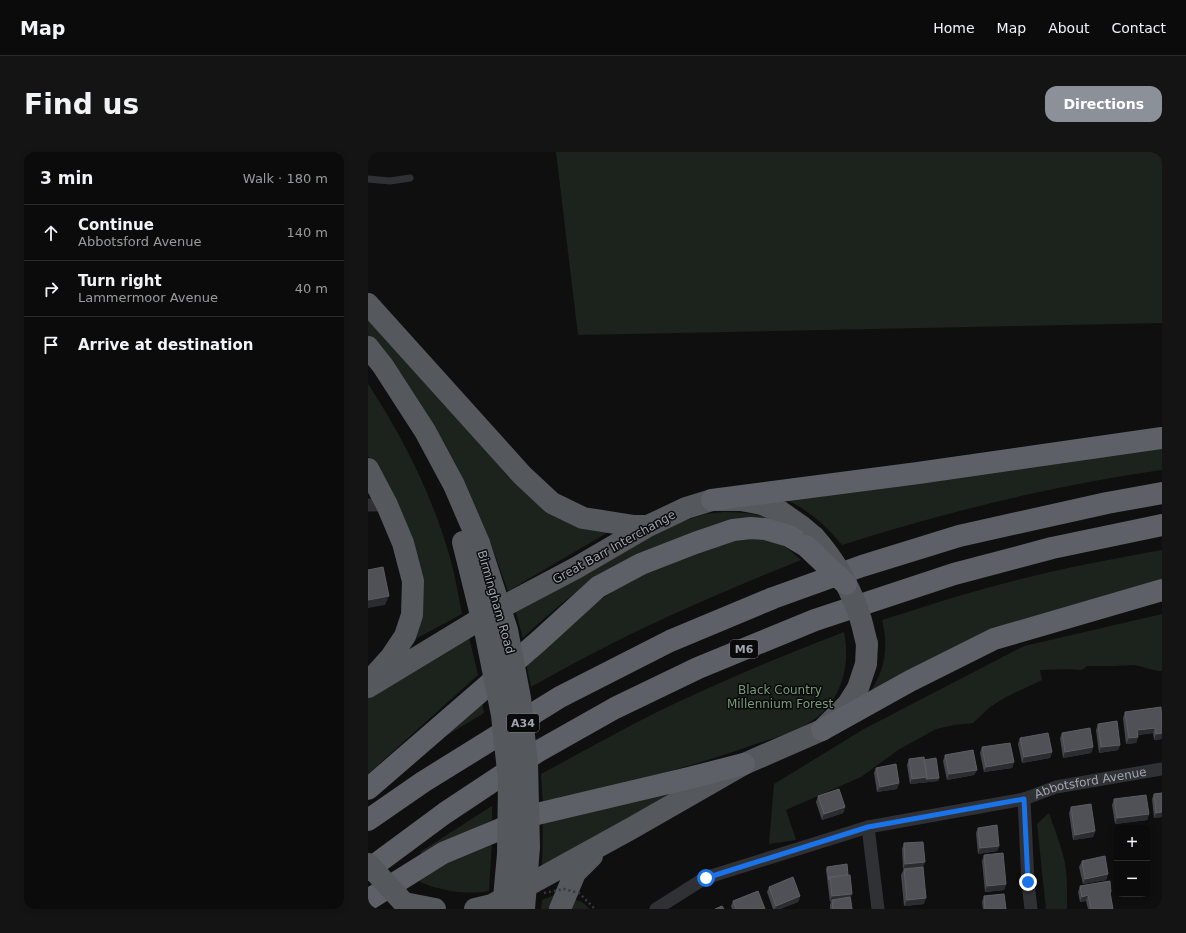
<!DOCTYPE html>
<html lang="en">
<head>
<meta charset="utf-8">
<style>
  :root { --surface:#0b0b0c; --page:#141415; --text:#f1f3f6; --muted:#9a9b9d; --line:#2b2b2d; --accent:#8c9099 }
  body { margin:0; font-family:"DejaVu Sans",sans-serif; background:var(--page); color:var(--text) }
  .controls { position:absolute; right:12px; bottom:12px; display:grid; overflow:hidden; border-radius:8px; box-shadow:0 2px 6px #0003 }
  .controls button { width:36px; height:36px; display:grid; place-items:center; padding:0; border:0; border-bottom:1px solid var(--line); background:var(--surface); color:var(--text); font:20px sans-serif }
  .stop { position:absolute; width:12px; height:12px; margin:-9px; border:3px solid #1a73e8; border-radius:50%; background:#fff }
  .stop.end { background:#1a73e8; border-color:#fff; box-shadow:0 1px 4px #0008 }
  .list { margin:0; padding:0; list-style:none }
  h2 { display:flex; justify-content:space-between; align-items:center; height:52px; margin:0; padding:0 16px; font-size:17px }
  h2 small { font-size:13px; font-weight:400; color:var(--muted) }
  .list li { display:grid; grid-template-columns:26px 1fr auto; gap:12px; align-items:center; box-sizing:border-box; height:56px; padding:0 16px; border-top:1px solid var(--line) }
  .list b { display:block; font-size:15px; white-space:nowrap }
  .list p { margin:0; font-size:13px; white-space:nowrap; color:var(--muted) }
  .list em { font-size:13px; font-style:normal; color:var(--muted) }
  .icon { flex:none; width:22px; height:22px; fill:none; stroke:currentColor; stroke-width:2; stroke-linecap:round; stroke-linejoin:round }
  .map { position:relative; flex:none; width:794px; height:757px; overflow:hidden; border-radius:12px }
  header { display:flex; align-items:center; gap:24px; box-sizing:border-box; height:56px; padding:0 20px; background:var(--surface); border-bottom:1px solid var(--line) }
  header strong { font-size:19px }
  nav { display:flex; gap:22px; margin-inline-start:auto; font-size:14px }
  .intro { display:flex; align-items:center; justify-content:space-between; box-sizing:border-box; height:96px; padding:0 24px }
  h1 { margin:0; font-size:28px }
  .button { padding:10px 18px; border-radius:12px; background:var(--accent); color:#fff; font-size:14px; font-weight:700 }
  main { display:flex; gap:24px; padding:0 24px }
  aside { flex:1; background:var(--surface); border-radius:12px; box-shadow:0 2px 6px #0003 }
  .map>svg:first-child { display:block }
</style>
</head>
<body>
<header>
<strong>Map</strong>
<nav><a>Home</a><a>Map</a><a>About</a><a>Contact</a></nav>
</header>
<div class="intro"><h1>Find us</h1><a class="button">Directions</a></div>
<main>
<aside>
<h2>3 min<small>Walk · 180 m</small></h2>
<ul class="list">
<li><svg class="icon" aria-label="ahead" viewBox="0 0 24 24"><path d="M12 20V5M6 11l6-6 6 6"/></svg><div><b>Continue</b><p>Abbotsford Avenue</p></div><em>140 m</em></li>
<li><svg class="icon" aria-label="right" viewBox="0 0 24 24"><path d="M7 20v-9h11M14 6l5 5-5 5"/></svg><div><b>Turn right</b><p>Lammermoor Avenue</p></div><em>40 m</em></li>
<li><svg class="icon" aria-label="arrive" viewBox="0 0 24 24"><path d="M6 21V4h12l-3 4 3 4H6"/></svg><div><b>Arrive at destination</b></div></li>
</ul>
</aside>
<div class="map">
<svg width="794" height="757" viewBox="0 0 794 757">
  <rect width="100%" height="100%" fill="#0f0f10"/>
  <path fill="#1c231c" d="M188,0H794V171L210,183Z
    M0,161L137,315L244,378L140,439L123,392L0,186Z
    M0,232C35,285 63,341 81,402C87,422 90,442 94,462L40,491L45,478L11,323L0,304Z
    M794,296V318C685,333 579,360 474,393C457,372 439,357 415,346Z
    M356,360C375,360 393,363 411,367L221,431C197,448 176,466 155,486L147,458L302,373L338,362Z
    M379,383L413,392L423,399L433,408C378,430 324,453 271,478C234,496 198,515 163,535L157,506L213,461L242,441L298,410Z
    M794,398V433L500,543C517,519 521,497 514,468C553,456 591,443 630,433C684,418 739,408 794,398Z
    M794,462V519H790L767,513L745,514H719L714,518L698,517L672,518L674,528L638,545L622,555L605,571L586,573L568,577L530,598L493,625L418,658L428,688L401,692L406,632L496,577L656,494Z
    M476,480C482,509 476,540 454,561C436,578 411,584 388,592C318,617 247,634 175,652L173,622C210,602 246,582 283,563C346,532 411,505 476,480Z
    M100,481L110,523L0,622V543Z
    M113,545L116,561L53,599Z
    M351,621L174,716L175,664Z
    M124,654V668L54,702L52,700Z
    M681,661C685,674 691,687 694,700C700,718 699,738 699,757H678L669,672Z
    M124,688L121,739C95,743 72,739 48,728L86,705Z
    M186,743L188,757H173L174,748Z
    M202,746L214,750L222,757H200Z"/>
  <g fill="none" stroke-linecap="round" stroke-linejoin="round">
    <path stroke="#303135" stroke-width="7" d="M0,27L22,29L42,26"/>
    <g stroke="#303135" stroke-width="13">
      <path d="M0,353H19"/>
      <path d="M656,647L660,731L663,757"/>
      <path d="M500,675L510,757"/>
      <path id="s1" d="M288,757L337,726L500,675L656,647L688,635L794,617"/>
    </g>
    <path stroke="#55585d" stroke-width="22" d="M0,152L154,323L184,351L215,366L266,374H280
      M0,195L15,214L57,279L86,333L111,391
      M0,317L19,353L35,391L45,429L44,463L37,484L23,505L6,524
      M0,535L119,463L208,416L280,374L318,356L344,348H373L394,352L413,360L433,374L446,385
      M36,751L67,757
      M107,757L124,753L264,676L376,612L454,578L480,552L490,536L498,512L499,492
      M192,757L207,721L224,704"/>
    <path stroke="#5d6066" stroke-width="22" d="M344,348L550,321L794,286
      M454,578L542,529L626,487L794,438
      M0,637L172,488L230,435L273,412L327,391L365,378L383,376L397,377L421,384L438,394
      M0,668L55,630L192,545L302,489L405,446L494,414L591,384L739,351L794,341
      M0,718L77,661L169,600L247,556L330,516L447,468L586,422L684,396L794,373
      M0,748L75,701L169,662L317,627L376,612"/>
    <path stroke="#37383c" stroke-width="2.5" stroke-dasharray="2 3" stroke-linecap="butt" d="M176,741L196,737L211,741L227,757"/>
    <path stroke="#55585d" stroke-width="22" d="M446,385C465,406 480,432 490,459C494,469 496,481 499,492
      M95,390L118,483L134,563L141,628L140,702L135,757
      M111,391L139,478L152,546L159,612L161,695L156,757
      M0,712L36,751"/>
    <path stroke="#5d6066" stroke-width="22" d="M438,394L478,432"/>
  </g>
  <path fill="#45464b" d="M794,559V587L786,588L785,581L770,583V585L768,591L758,592L755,566L757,560Z
    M730,572L752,593L750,598L731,601L728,578Z
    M694,581L725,595L723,601L695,606L692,586Z
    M652,586L684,600L682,606L654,611L650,592Z
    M614,595L646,610L644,616L616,620L612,601Z
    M577,603L609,618L606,623L579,628L575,609Z
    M541,607L556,608L571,626L570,629L542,632L539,613Z
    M508,616L531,631L529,637L509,640L506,621Z
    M794,641V665L786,666L784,647L786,642Z
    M450,644L477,655L475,661L454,668L448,650Z
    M746,647L781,662L779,668L747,672L744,653Z
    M703,655L727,679L725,685L705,688L701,661Z
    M610,676L631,694L629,699L610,702L608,681Z
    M536,691L555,715L556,752L536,754L533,723L536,717H535L534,697Z
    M616,703L638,732L636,738L617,740L614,709Z
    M714,709L740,722L738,728L715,732L711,715Z
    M459,715L483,745L484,757H462V753L463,750H462L458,718Z
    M712,734L743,740L742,743L745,757H720L718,749L712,750L710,740Z
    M401,735L432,744L430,750L412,757H405L399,740Z
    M616,744L638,757H615L614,750Z
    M365,749L397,757H364L363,754Z"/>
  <path fill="#2b2c2f" d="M21,444L17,453L0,456V448Z
    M787,576L785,581L767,583L769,578Z
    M794,581V587L786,588L788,582Z
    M770,585L768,591L758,592L761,586Z
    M752,593L750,598L731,601L733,595Z
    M725,595L723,601L695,606L697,600Z
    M684,600L682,606L654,611L656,605Z
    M646,610L644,616L616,620L618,615Z
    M609,618L606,623L579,628L581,622Z
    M559,625L571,626L570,629L542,632L544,627Z
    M531,631L529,637L509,640L512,635Z
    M477,655L475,661L454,668L456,662Z
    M794,660V665L786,666L788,661Z
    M781,662L779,668L747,672L749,666Z
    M727,679L725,685L705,688L707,683Z
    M631,694L629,699L610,702L612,696Z
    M557,710L555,716L535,717L537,712Z
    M740,722L738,728L715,732L717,727Z
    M638,732L636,738L617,740L619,734Z
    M484,742L482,748H464L463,750H462L464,744Z
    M720,743L718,749L712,750L714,745Z
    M432,744L430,750L412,757H407L408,754Z
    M558,746L556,752L536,754L539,748Z"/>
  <path fill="#4f5156" stroke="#5c5e64" d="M15,415L21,444L0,448V418Z
    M793,555L794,581L788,582L787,576L769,578L770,585L761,586L757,560Z
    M749,569L752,593L733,595L730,572Z
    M722,576L725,595L697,600L694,581Z
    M680,581L684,600L656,605L652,586Z
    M642,591L646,610L618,615L614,595Z
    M605,598L609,618L581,622L577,603Z
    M556,605L559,625L544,627L541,607Z
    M568,606L571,626L558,627L559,625L556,608Z
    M528,612L531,631L512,635L508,616Z
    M471,637L477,655L456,662L450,644Z
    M794,641V660L788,661L786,642Z
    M778,643L781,662L749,666L746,647Z
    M723,652L727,679L707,683L703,655Z
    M629,673L631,694L612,696L610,676Z
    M555,690L557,710L537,712L536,691Z
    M635,701L638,732L619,734L616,703Z
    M737,704L740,722L717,727L714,709Z
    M479,712L480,723L462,725L461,728L459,715Z
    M555,715L558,746L539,748L536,717Z
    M482,723L484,742L464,744L462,725Z
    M425,725L432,744L408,754L401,735Z
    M742,729L743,740H742L745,757H723L720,743L714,745L712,734Z
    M390,739L397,757H368L365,749Z
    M636,742L638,757H617L616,744Z
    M482,745L484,757H465L464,748Z
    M354,754L356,757H347Z"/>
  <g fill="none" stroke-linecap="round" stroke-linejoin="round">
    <path stroke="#1a73e8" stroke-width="5" d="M338,726L500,675L656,647L660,730"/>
  </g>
  <g text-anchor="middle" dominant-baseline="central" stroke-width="3" stroke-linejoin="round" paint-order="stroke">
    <g fill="#0a0a0b" stroke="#74787f" stroke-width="1">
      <rect x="362" y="488" width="28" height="18" rx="3"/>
      <rect x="139" y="562" width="32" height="18" rx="3"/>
    </g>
    <g font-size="11" font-weight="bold" fill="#a1a7b1">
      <text x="376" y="497">M6</text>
      <text x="155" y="571">A34</text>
    </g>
    <g font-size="12" fill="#a1a7b1" stroke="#0a0a0b">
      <text transform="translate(246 395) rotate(-29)">Great Barr Interchange</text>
      <text transform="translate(128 450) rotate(74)">Birmingham Road</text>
      <text stroke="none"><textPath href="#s1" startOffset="456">Abbotsford Avenue</textPath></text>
    </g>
    <g font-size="12" fill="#799b79" stroke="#0a0a0b">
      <text x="412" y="538">Black Country<tspan x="412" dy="14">Millennium Forest</tspan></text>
    </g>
  </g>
</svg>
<div class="controls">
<button>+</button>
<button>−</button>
</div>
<div class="stop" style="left:338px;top:726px"></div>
<div class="stop end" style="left:660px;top:730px"></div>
</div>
</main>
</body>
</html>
